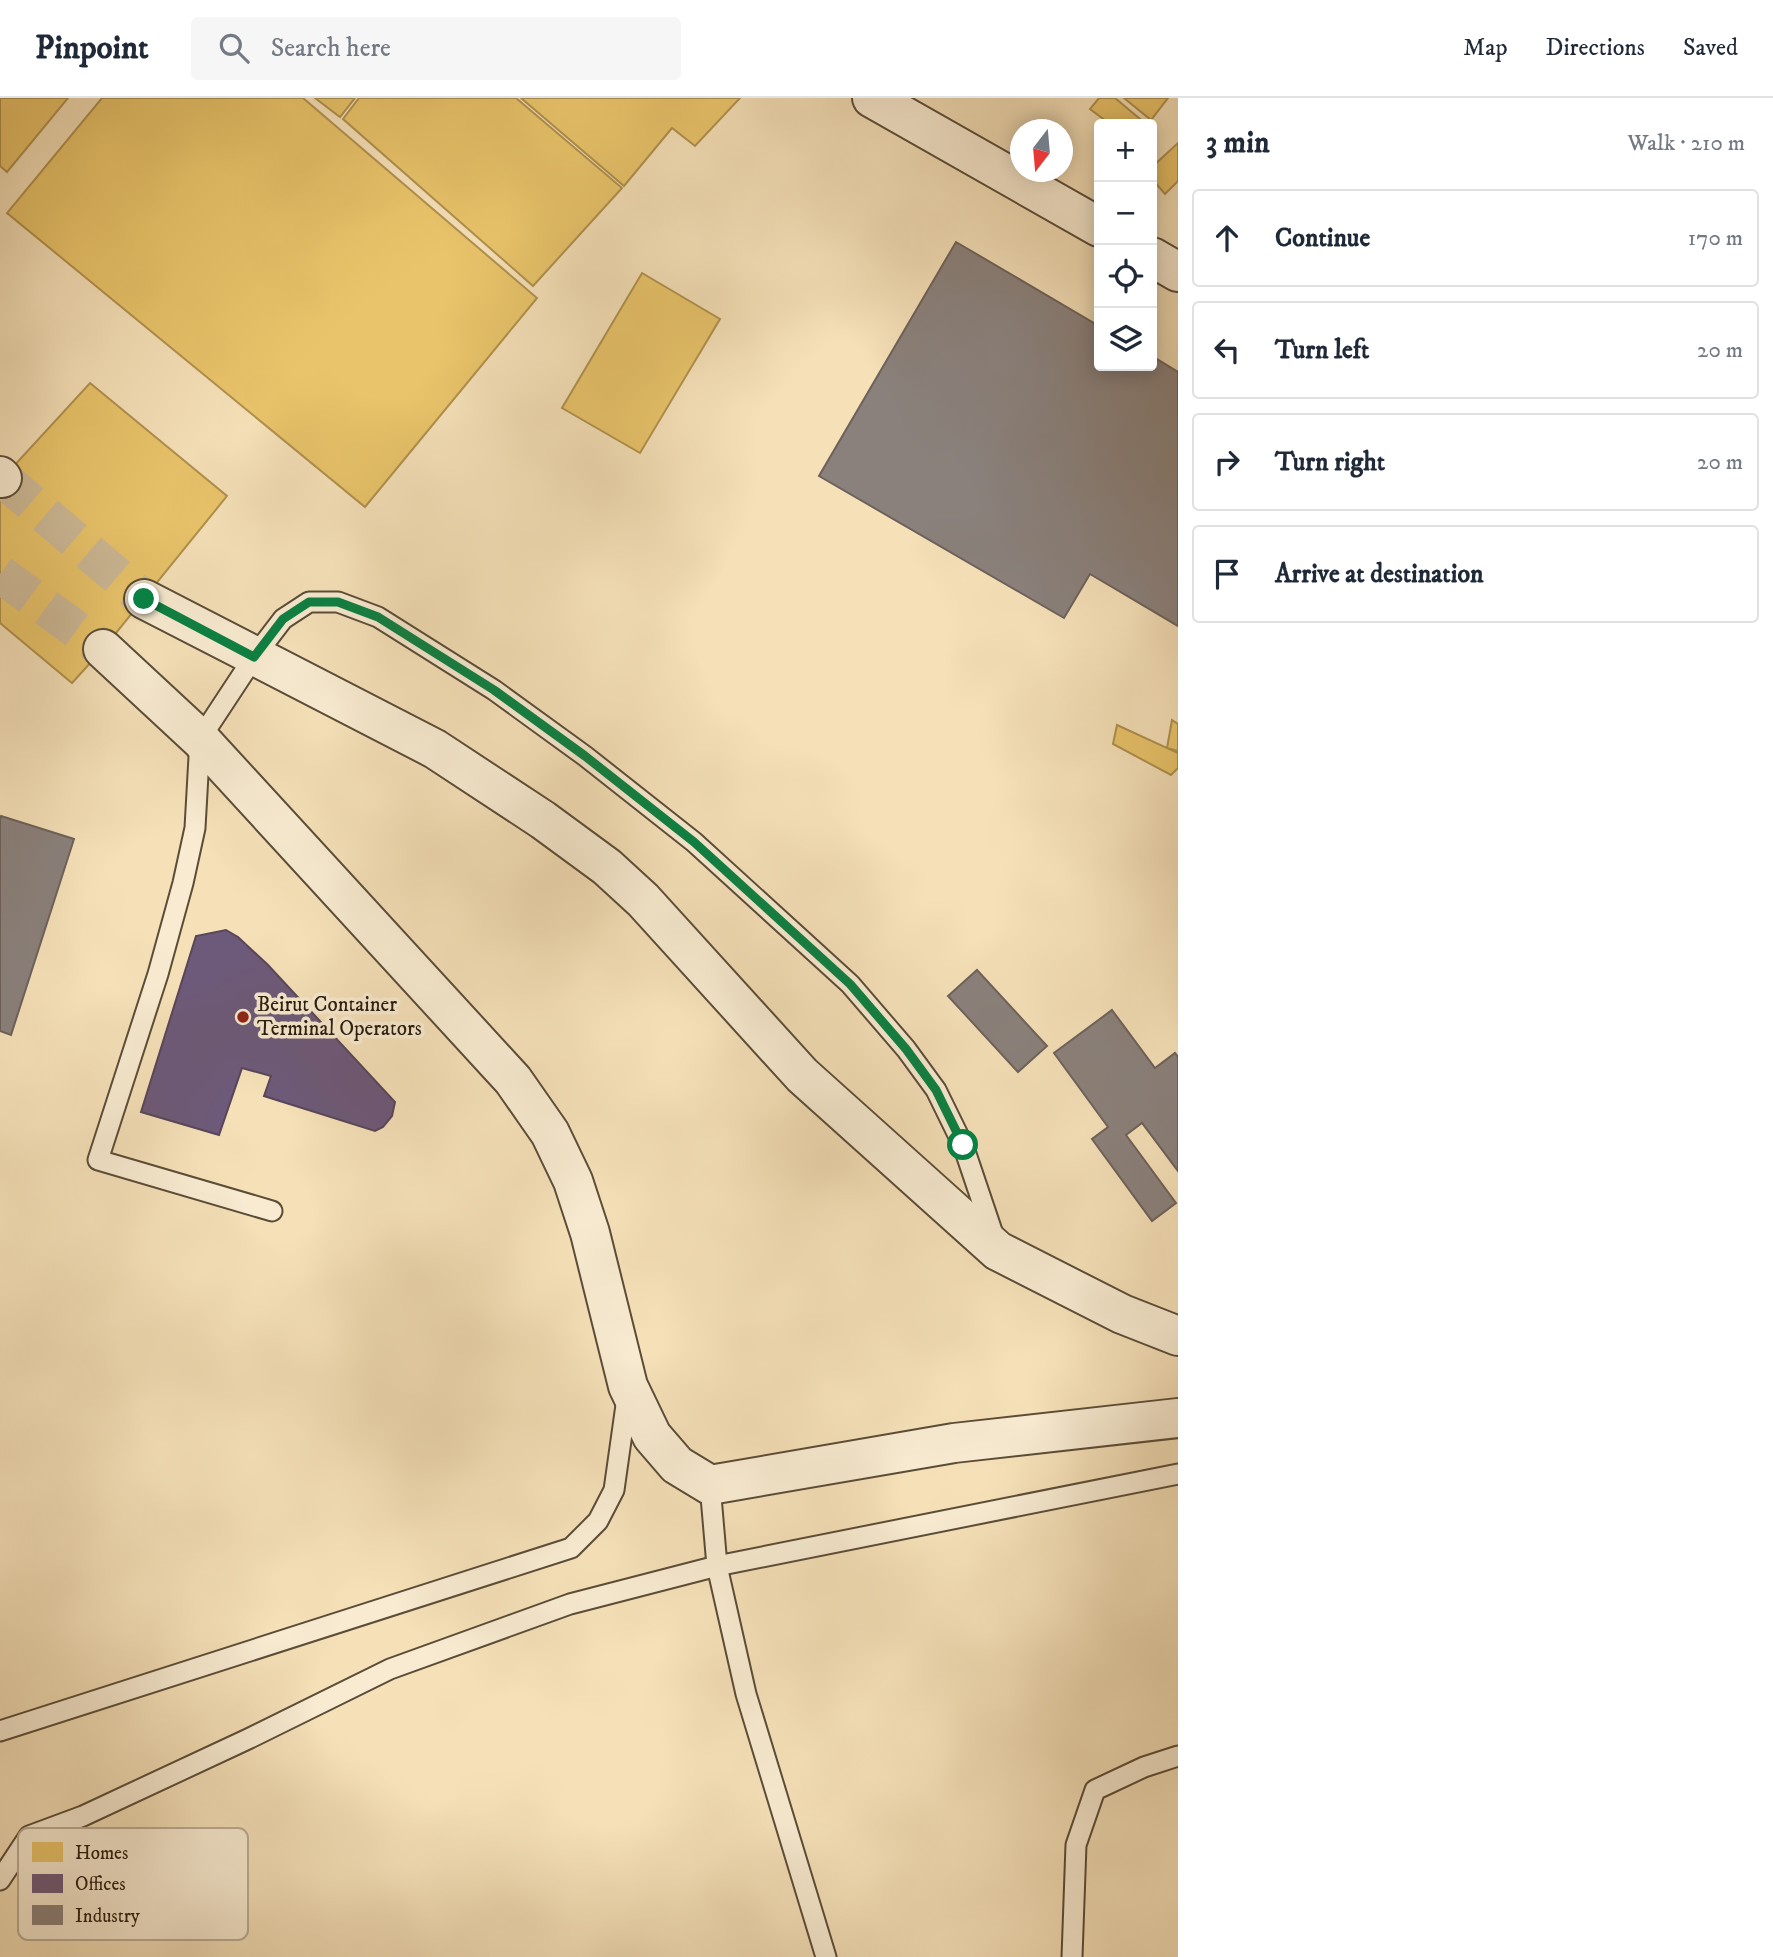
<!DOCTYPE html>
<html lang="en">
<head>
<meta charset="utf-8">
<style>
  :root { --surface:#fff; --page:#f6f6f7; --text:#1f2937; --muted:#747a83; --line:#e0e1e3 }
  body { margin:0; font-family:"IM FELL DW Pica",serif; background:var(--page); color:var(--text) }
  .controls { position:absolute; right:21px; top:21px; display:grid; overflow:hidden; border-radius:7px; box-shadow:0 4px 18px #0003 }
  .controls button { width:63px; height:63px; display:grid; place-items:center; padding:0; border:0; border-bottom:2px solid var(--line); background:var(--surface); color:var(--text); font:35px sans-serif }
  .compass { position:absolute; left:1010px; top:21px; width:63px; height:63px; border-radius:50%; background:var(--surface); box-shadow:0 4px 18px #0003; rotate:196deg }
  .stop { position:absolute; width:21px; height:21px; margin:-16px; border:5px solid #0b8043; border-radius:50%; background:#fff }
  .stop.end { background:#0b8043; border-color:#fff; box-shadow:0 2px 7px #0008 }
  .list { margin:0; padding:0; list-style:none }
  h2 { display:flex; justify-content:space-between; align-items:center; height:91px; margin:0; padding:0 28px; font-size:30px }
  h2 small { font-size:23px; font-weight:400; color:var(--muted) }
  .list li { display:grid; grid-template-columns:46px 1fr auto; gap:21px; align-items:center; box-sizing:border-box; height:98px; margin:0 14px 14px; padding:0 14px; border:2px solid var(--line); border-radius:7px }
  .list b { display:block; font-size:26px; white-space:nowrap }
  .list em { font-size:23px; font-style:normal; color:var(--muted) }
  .icon { flex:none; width:38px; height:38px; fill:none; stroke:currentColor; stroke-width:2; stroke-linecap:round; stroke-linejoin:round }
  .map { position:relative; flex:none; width:1178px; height:1859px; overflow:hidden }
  header { display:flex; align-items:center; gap:42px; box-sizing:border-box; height:98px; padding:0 35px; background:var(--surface); border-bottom:2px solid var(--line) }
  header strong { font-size:33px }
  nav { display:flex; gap:38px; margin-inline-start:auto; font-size:24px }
  .search { width:490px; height:63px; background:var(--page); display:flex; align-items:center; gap:18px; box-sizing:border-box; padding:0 24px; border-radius:7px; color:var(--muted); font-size:26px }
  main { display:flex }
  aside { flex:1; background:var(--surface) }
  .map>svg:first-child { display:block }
</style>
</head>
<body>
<header>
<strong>Pinpoint</strong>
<div class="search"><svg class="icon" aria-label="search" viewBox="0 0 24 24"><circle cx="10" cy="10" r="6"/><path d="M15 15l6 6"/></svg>Search here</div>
<nav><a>Map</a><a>Directions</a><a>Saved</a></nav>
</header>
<main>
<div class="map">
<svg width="1178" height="1859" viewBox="0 0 1178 1859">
  <rect width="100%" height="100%" fill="#f5e0b8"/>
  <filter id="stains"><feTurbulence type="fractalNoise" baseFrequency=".00286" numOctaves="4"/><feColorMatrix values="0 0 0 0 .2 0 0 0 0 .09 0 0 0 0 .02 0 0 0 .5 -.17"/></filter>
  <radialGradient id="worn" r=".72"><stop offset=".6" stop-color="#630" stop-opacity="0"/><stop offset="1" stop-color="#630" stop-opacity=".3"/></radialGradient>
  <path fill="#e9c46a" stroke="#af914e" stroke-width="2" d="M0,0H68L7,74L0,68Z
    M102,0H303L537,200L365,409L7,115Z
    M315,0H355L340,19Z
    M359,0H516L622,90L533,188L343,21Z
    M521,0H740L695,48L672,30L624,88Z
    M1099,0H1115L1146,26H1110L1090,11Z
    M1124,0H1168L1151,22Z
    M1178,45V83L1165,96L1152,81V69Z
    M642,175L720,221L640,355L562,310Z
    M90,285L227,398L103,551L72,585L0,525V383Z
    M1172,622L1178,626V653L1167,650Z
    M1117,627L1178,655V670L1171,677L1113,646Z"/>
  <path fill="#6d597a" stroke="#584659" stroke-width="2" d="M226,832L238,839L268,867L395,1004L392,1018L383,1029L375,1033L264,998L271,978L242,970L219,1037L141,1014L196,838Z"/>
  <path fill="#8a817c" stroke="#6d625b" stroke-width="2" d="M956,144L1099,228V268H1152V258L1178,274V528L1090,476L1064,520L819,378Z
    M1,718L74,741L11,937L0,933V722Z
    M977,872L1047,948L1018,974L948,898Z
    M1112,912L1155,970L1175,955L1178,959V1073L1142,1025L1126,1037L1176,1105L1152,1123L1092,1041L1108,1029L1054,955Z"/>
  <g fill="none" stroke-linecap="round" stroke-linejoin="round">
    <path stroke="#ccb996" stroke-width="38" stroke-dasharray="38 19" stroke-linecap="butt" d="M2,380L144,501
      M0,476L103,551"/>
    <g stroke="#5b4c38" stroke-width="23">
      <path id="lane" d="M272,1113L98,1062L158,876L183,785L195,730L200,641L254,559L283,521L309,504H338L378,519L494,592L585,658L694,744L850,886L906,951L936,992L963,1047L994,1139
        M710,1387L717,1468L746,1596L826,1859
        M0,1633L571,1450L598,1423L614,1392L627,1300
        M0,1782L29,1738L83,1718L248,1641L390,1571L570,1506L717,1468L1178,1376
        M1072,1859L1076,1747L1095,1692L1144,1669L1178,1658"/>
    </g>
    <g stroke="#5b4c38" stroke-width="42">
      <path id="street" d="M872,0L1099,129
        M1152,159L1178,174
        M0,378L2,380
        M144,501L435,651L543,722L607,769L643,802L802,977L998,1153L1122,1216L1178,1238
        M103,551L200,641L513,982L550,1035L573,1083L590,1135L628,1288L652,1338L677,1367L710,1387L954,1345L1178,1320"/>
    </g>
    <use href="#lane" stroke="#f8ebd1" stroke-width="19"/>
    <use href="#street" stroke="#f8ebd1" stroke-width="38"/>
  </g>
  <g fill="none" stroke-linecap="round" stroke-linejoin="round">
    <path stroke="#0b8043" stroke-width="9" d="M144,501L254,559L283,521L309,504H338L378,519L494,592L585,658L694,744L850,886L906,951L936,992L963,1047"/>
  </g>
  <circle fill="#8f2418" stroke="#f8ebd1" stroke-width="2.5" cx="243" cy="919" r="7"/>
  <g text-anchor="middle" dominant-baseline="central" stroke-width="7" stroke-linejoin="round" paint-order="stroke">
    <g font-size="21" fill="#281b0d" stroke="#f8ebd1" text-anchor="start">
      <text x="257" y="907">Beirut Container<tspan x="257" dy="24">Terminal Operators</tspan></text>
    </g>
  </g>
  <rect x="18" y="1730" width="230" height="112" rx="10" fill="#f8ebd1" stroke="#baad96" stroke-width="2"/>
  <rect x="32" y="1744" width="31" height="20" fill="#e9c46a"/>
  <rect x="32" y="1776" width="31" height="19" fill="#6d597a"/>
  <rect x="32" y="1807" width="31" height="20" fill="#8a817c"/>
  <g font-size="19" fill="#281b0d">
    <text x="75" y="1761">Homes</text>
    <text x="75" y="1792">Offices</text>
    <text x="75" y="1824">Industry</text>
  </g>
  <rect width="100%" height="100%" filter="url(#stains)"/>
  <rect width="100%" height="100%" fill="url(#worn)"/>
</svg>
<div class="controls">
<button>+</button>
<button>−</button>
<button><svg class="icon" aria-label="locate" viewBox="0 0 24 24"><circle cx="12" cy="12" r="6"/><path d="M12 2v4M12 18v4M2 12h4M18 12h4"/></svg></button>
<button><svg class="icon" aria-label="layers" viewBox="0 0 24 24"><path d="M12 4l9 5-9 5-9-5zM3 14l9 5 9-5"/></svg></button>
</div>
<svg class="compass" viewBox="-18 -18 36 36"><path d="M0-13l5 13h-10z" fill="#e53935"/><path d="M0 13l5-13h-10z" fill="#747a83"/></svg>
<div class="stop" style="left:963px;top:1047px"></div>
<div class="stop end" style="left:144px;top:501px"></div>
</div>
<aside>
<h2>3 min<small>Walk · 210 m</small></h2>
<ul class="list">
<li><svg class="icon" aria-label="ahead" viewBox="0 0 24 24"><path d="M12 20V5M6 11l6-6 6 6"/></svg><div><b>Continue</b></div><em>170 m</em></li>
<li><svg class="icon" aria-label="left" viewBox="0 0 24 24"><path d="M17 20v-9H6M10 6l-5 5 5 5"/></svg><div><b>Turn left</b></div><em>20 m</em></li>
<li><svg class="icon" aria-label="right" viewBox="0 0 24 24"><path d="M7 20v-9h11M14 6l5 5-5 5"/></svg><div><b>Turn right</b></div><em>20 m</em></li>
<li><svg class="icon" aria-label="arrive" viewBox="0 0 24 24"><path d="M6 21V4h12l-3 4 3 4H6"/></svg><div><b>Arrive at destination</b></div></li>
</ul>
</aside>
</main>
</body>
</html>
